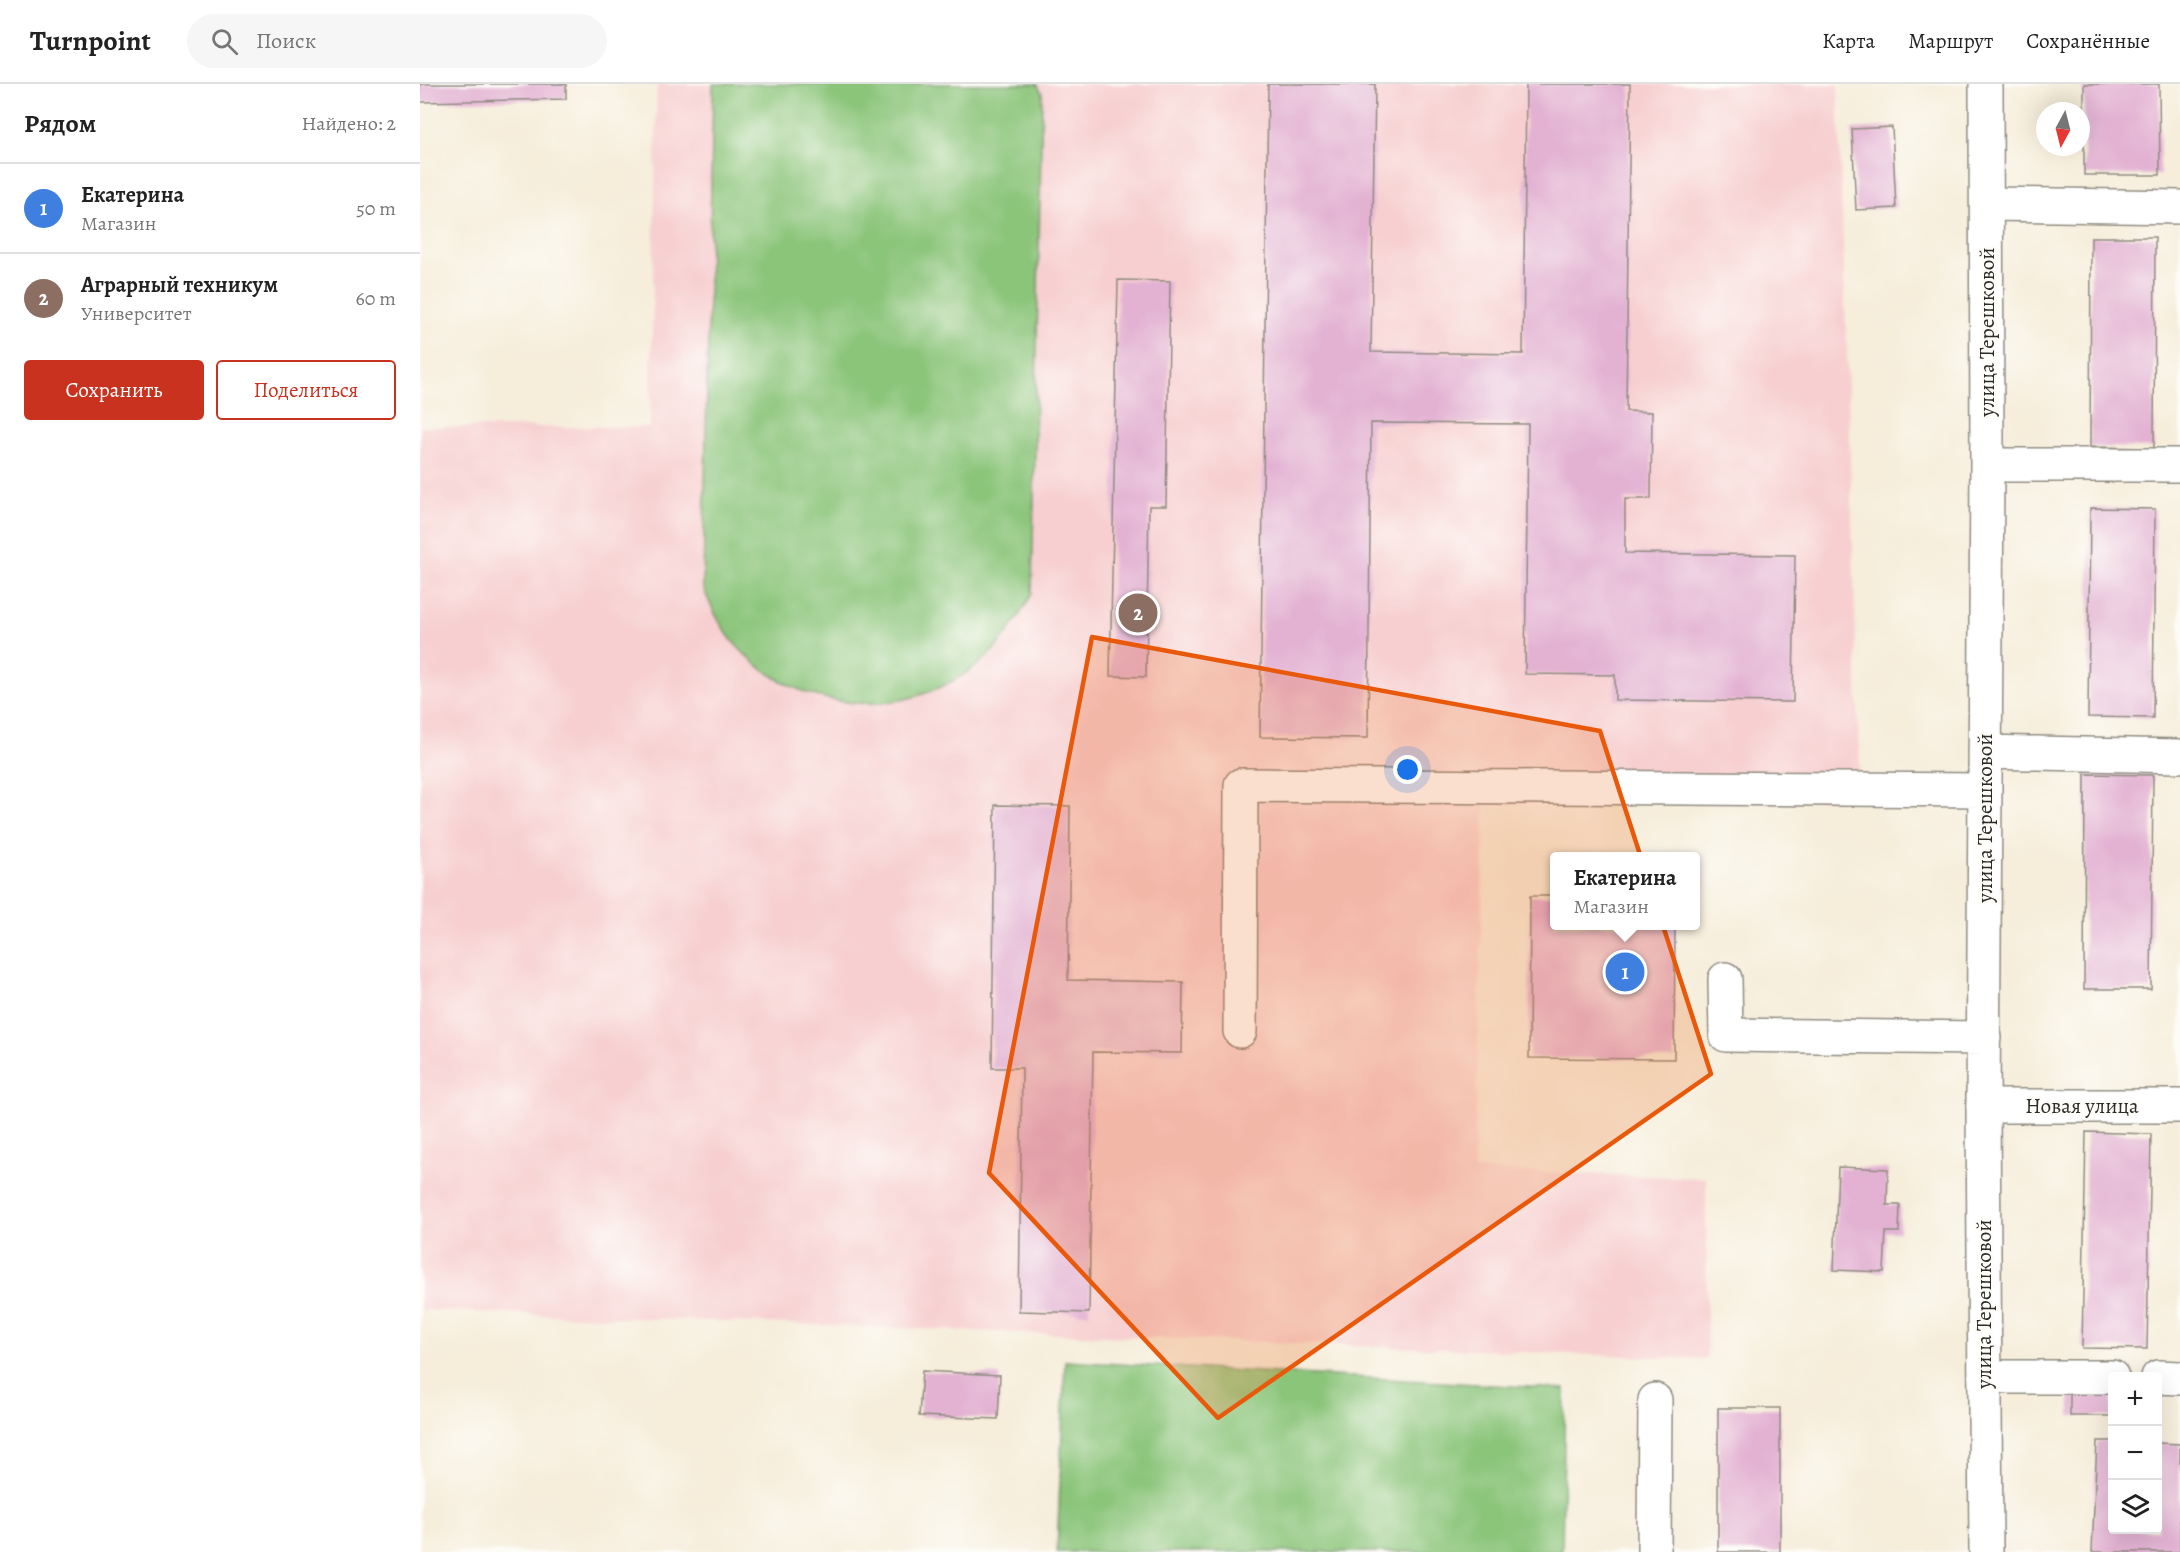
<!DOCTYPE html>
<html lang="ru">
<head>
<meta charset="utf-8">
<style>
  :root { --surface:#fff; --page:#f6f6f6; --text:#222; --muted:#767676; --line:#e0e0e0; --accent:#c8321e }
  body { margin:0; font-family:Alegreya,serif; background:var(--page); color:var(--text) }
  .controls { position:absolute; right:18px; bottom:18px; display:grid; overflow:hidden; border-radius:6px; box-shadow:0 6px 24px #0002 }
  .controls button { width:54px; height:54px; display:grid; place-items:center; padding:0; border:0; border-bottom:2px solid var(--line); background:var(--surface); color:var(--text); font:30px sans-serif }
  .compass { position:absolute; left:1616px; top:18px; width:54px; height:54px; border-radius:50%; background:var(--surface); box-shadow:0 6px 24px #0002; rotate:187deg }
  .you { position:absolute; left:988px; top:686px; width:21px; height:21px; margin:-15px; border:4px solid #fff; border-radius:50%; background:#1a73e8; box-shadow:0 0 0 9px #1a73e833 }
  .badge { display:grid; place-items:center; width:39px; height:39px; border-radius:50%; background:var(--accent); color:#fff; font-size:20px; font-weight:700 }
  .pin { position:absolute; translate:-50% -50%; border:3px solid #fff; box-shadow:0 2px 6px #0006 }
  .popup { position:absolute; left:1130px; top:768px; width:150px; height:78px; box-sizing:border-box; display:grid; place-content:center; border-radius:6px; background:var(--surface); filter:drop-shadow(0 2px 4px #0005); font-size:20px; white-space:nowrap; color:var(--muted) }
  .popup b { font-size:22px; color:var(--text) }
  .popup::after { content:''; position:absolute; left:50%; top:100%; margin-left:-12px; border:12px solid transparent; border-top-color:var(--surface) }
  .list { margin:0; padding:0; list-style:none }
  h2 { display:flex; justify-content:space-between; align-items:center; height:78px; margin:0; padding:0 24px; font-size:26px }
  h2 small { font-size:20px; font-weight:400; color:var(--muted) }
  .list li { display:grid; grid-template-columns:39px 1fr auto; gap:18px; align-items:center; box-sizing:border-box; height:90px; padding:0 24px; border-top:2px solid var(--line) }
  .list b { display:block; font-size:22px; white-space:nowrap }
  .list p { margin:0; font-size:20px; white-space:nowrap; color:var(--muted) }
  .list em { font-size:20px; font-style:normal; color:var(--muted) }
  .actions { display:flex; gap:12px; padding:18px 24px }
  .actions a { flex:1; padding:14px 0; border:2px solid var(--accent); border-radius:6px; text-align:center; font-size:21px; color:var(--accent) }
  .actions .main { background:var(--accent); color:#fff }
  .icon { flex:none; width:33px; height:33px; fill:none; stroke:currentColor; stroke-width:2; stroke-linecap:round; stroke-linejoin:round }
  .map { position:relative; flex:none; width:1760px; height:1468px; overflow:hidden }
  header { display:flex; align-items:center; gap:36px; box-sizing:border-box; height:84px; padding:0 30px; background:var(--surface); border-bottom:2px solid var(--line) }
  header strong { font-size:28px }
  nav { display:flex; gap:33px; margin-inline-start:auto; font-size:21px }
  .search { width:420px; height:54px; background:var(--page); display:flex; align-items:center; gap:15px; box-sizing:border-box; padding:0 21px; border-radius:33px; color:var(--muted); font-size:22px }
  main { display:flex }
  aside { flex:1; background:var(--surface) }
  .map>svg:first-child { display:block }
</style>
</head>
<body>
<header>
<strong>Turnpoint</strong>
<div class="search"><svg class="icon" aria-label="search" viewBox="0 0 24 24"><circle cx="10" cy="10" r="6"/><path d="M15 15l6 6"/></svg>Поиск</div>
<nav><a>Карта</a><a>Маршрут</a><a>Сохранённые</a></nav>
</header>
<main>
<aside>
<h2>Рядом<small>Найдено: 2</small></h2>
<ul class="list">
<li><span class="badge" style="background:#3f7fe0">1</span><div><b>Екатерина</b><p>Магазин</p></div><em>50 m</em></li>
<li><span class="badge" style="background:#8d6e63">2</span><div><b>Аграрный техникум</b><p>Университет</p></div><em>60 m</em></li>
</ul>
<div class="actions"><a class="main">Сохранить</a><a>Поделиться</a></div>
</aside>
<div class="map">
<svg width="1760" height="1468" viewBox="0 0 1760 1468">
  <rect width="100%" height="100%" fill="#fdfcf7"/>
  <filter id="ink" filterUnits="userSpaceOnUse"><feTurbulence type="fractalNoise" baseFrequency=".0167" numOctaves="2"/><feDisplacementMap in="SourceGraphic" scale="12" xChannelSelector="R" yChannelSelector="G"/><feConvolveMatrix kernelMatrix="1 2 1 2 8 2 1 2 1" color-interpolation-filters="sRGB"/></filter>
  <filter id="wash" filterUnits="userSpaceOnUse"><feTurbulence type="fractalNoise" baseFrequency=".008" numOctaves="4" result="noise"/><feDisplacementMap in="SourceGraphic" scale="24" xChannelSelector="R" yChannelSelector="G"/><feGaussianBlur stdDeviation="1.35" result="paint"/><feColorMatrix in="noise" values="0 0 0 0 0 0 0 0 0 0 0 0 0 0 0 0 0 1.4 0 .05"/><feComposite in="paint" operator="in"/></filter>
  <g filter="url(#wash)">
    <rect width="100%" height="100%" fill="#f6edda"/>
    <path fill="#f7cfd0" d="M237,0H1418L1441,715L1065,720L1054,1086L1286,1094L1287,1275L0,1226V343H230Z"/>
    <path fill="#8bc57a" stroke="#5b7852" stroke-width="1.5" d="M293,0H617L622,9L612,510C597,536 581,563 556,582C481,639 377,630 314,559C300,542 291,523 283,503Z
      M645,1277L1145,1305L1142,1468H637Z"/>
    <g id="blocks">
      <path fill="#e3b2d3" d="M0,0H146V15L0,18Z
        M848,0H955L951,268L1103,270L1106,0H1210L1206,327L1232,328L1231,415H1205V469L1375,471L1373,618L1195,616V591L1105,590L1108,340L951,339L948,654L840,653Z
        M1664,0H1739L1740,91H1664Z
        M1472,43L1476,124L1436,126L1432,45Z
        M1671,153H1735L1734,364L1670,363Z
        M698,196L750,197L746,422H729L726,593L690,592Z
        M1670,424L1735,425L1733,634L1668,633Z
        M1665,690L1733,691L1731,905H1664Z
        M575,721L650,722L648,896L763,898L762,969L673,968L669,1229L599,1227L602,984H572Z
        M1110,812H1134V842H1255L1254,975L1109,974Z
        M1666,1048L1731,1050L1727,1265L1662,1264Z
        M1418,1083L1468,1085L1467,1121H1480L1479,1148H1466L1464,1188L1414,1186Z
        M502,1287L580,1291L578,1335L499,1332Z
        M1650,1309H1692V1332H1650Z
        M1298,1324H1360V1468H1298Z
        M1677,1357H1692V1446H1738V1359L1760,1360V1468H1672Z"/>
    </g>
  </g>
  <g filter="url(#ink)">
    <use href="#blocks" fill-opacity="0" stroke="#908c82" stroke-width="1.5"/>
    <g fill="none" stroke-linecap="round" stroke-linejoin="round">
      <g stroke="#908c82" stroke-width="36">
        <path id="minor" d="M1568,120L1760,123
          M1567,381H1760
          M1565,668L1760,672
          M1305,895L1306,951L1564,954
          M820,947L821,701L1565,706
          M1563,1022L1567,381L1566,0
          M1565,1293H1692
          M1738,1293L1760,1294
          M1234,1468L1235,1316"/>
      </g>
      <g stroke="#908c82" stroke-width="36">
        <path id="major" d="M1566,1468L1563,1022H1760"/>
      </g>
      <use href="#minor" stroke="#fff" stroke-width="33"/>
      <use href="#major" stroke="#fff" stroke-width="33"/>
    </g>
  </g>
  <path fill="#e8590c" fill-opacity="0.2" stroke="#e8590c" stroke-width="4.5" stroke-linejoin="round" d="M672,553L1180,647L1291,990L798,1334L569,1089Z"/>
  <g text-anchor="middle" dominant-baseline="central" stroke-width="5" stroke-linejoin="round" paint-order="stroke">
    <g font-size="21" fill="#2b2b2b" stroke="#fdfcf7">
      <text transform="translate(1567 248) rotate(-90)">улица Терешковой</text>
      <text transform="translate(1565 734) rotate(-90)">улица Терешковой</text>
      <text x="1662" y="1022">Новая улица</text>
      <text transform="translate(1564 1220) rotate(-90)">улица Терешковой</text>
    </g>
  </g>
</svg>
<div class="controls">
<button>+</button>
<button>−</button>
<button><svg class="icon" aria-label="layers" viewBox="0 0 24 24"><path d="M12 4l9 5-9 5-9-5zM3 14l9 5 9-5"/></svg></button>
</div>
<svg class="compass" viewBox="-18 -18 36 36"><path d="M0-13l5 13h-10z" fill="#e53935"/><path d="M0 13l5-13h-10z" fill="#767676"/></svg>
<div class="you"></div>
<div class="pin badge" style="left:1205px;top:888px;background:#3f7fe0">1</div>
<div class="popup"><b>Екатерина</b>Магазин</div>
<div class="pin badge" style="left:718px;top:529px;background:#8d6e63">2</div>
</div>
</main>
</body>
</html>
